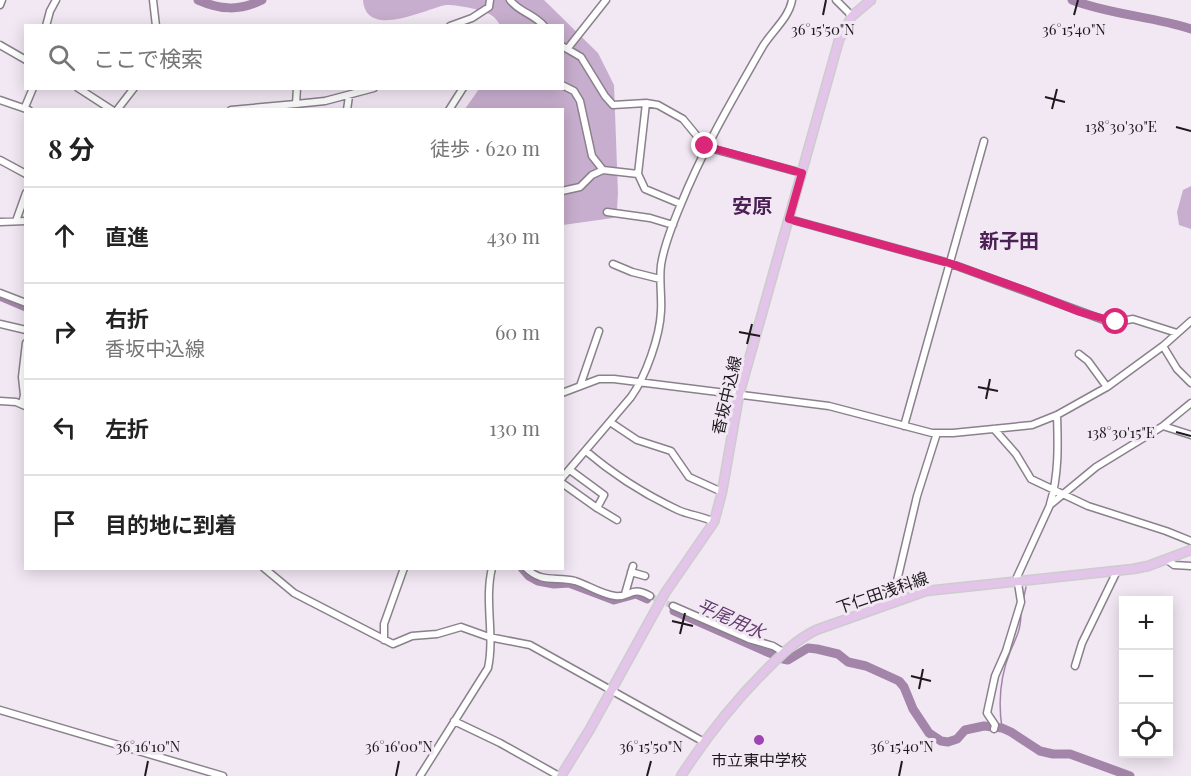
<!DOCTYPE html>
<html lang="ja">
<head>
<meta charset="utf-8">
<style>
  :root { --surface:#fff; --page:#f6f6f6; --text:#222; --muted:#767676; --line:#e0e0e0 }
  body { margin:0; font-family:"Playfair Display","Noto Sans JP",serif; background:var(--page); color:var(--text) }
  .controls { position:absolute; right:18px; bottom:18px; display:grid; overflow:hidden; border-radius:0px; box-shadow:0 3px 15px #0003 }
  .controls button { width:54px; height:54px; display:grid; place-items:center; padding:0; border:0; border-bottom:2px solid var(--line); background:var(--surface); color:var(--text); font:30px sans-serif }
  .stop { position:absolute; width:18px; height:18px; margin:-14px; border:4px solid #db2777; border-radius:50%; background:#fff }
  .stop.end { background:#db2777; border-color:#fff; box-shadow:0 2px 6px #0008 }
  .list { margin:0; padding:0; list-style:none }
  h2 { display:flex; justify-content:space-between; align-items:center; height:78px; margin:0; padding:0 24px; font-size:26px }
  h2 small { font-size:20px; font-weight:400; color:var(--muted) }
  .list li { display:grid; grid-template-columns:39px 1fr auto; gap:18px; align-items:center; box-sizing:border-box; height:96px; padding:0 24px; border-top:2px solid var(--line) }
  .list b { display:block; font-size:22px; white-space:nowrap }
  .list p { margin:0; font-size:20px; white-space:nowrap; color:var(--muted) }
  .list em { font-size:20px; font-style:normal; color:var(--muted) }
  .icon { flex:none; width:33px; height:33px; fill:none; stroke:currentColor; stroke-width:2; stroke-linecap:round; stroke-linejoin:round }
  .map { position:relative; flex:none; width:1191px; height:776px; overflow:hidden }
  .search { position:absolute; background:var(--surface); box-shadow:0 3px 15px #0003; left:24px; top:24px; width:540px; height:66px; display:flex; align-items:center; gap:15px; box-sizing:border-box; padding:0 21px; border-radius:0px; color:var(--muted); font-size:22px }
  .panel { position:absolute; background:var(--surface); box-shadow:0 3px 15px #0003; left:24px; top:108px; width:540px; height:462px; border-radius:0px }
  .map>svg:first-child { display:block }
</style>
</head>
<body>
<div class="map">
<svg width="1191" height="776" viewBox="0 0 1191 776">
  <rect width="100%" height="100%" fill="#f2e8f4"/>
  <path fill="#c8aece" d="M363,0H544L598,53L614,85L618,193L617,210L613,218L563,225L562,110L465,109L479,89L562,88V26L500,25C498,22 495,17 491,15C485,10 454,4 446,5C425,9 366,40 363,0Z
    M1191,186V229L1179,225L1177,212L1183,190Z"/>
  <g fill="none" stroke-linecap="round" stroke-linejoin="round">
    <path stroke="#a385a9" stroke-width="1.5" d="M1023,601L1026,587
      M1002,728C998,702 1000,677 1010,652C1017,635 1021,631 1021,611"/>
    <path stroke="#a385a9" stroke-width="9" d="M198,0C221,10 239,11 262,0
      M1072,0C1111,15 1152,16 1191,29
      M0,296L26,307
      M522,568L529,576L538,581L554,584L569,583L614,600L636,594L647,599
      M674,611L774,655
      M783,659L788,660L808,648L817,649L838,654L848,662L866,666L899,681L904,687L913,709L929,733L941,741L948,742L957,739L965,730L984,726L1002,728L1011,732L1040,751L1053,754H1070L1130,776"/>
    <path stroke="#d2c9d4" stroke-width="6" stroke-dasharray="6 3" stroke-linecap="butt" d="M650,596L673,606"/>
    <g stroke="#8a818c" stroke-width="9">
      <path id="minor" d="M153,0L156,26
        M510,0C519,12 534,14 544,26
        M836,0L852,16
        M0,5L2,0
        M46,26L50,11L56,0
        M450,26L472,18L489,7L490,0
        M0,45L26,60
        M562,46L581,57L605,96L613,105L646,103L658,105L683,119L706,147L802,173
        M568,48L606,0
        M562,85L574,91L580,101L592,156L603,170
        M78,88L112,110
        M0,100L29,110
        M646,103L638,174L645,189L681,204
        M296,104L325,101L374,88
        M25,107L33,88
        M117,110L134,88
        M231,110L296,104L297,88
        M347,110L349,96
        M449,110L463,88
        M0,160L26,174
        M562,191L580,187L592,175L603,170L638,174
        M607,212L650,218L673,225
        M789,219L949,263L1104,320L1116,322L1133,319L1177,333
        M16,221L26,193
        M0,222L26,221
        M613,264L632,272L660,279
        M0,293L26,303
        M0,324L26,330
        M1163,346L1177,369L1191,383
        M1079,354L1088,361L1107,387
        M580,386L599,331
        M562,393L599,379H614L829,406L932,433H953L1032,425L1057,415L1107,387L1163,346L1191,321
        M0,401L16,402L25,406
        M22,404L24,395L22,377L26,343
        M610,422L637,440L671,451L689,477L722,492
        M904,426L984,141
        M1163,426L1191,435
        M994,429L1016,454L1031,479L1088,506L1166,531L1191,541
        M586,451C614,475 644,494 678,510C689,515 702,516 714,522
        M570,470L604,495L597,508L617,520
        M562,478L631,397C646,376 660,336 661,311C662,296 659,280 661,265C664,245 673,223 681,204C703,149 734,97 763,46C772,31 789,18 792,0
        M562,483L597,508
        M1050,504C1059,475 1058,444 1057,415
        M1166,559L1174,565L1191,566
        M264,568L294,593L393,644L412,636L437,634L461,627L489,637L530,645L704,742
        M526,568C542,584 557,576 575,581C588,585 600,594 615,596C631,598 630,585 650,596
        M631,572L645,576
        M625,594L633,566
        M892,602L917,496L937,433
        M673,606L749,639L773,646L783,652
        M384,640V624L404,568
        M1075,666L1082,643L1117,571
        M0,710L223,776
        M454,721L500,743L559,776
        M994,729L995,725L987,713L995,676L1006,651L1021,602L1017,577L1050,505L1096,467L1163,426L1191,403
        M420,776L488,668C495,635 484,601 492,568"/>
    </g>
    <g stroke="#cdcccd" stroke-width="11">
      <path id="major" d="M561,776L590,729L665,593L714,522L722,492L739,395L839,40L852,16L871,0
        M681,776C707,736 732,704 766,670C782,654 796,640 816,630L926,591L1133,569L1148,566L1191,550"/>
    </g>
    <use href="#minor" stroke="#fff" stroke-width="6"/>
    <use href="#major" stroke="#e2c5e8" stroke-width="8"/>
  </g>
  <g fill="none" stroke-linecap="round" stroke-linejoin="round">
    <path stroke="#db2777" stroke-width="8" d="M705,146L802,173L789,219L949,263L1027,291L1080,312L1116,322"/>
  </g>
  <path fill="none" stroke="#1d191d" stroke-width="2" d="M823,15L826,0M1074,15L1078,0M1045,97L1065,102M1052,109L1057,89M1176,127L1191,131M739,332L760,336M747,344L752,324M978,387L998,391M986,399L990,379M1176,432L1191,436M672,621L693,626M680,634L685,613M911,676L931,681M919,689L923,669M145,776L148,761M396,776L399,761M647,776L651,761M899,776L902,761"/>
  <circle fill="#9e45b1" stroke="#f2e8f4" stroke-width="2" cx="759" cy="740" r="6"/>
  <g text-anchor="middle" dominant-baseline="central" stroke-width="6" stroke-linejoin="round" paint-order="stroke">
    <g font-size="16" fill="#1d191d" stroke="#f2e8f4">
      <text transform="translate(726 395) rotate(-77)">香坂中込線</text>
      <text transform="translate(882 592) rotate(-19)">下仁田浅科線</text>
    </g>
    <g font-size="16" fill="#1d191d" stroke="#f2e8f4">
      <text x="759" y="759">市立東中学校</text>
    </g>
    <g font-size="18" font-style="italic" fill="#643c6d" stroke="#f2e8f4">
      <text transform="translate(731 618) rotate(24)">平尾用水</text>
    </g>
    <g font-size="20" font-weight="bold" fill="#4b2054" stroke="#f2e8f4">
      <text x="752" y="204">安原</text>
      <text x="1009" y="239">新子田</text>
    </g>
  </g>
  <g font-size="15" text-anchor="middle" fill="#1d191d" stroke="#f2e8f4" stroke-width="6" stroke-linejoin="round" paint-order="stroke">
    <text x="823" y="35">36°15'50"N</text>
    <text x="1074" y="35">36°15'40"N</text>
    <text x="1121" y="132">138°30'30"E</text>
    <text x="1121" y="438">138°30'15"E</text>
    <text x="148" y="752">36°16'10"N</text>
    <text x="399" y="752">36°16'00"N</text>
    <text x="651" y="752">36°15'50"N</text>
    <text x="902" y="752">36°15'40"N</text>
  </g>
</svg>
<div class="controls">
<button>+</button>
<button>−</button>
<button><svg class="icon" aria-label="locate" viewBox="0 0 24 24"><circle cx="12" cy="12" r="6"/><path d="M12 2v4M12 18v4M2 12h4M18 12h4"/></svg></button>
</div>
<div class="stop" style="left:1116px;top:322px"></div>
<div class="stop end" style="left:705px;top:146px"></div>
<div class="search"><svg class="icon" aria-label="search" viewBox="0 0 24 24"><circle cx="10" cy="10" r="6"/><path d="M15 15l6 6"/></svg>ここで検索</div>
<section class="panel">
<h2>8 分<small>徒歩 · 620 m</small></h2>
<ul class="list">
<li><svg class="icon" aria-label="ahead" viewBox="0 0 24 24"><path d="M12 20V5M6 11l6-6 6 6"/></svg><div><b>直進</b></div><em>430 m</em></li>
<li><svg class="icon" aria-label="right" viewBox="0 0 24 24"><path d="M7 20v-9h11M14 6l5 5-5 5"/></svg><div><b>右折</b><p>香坂中込線</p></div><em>60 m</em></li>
<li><svg class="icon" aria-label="left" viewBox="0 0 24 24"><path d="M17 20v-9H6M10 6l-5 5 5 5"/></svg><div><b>左折</b></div><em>130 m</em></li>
<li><svg class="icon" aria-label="arrive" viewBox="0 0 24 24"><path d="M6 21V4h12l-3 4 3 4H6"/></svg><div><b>目的地に到着</b></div></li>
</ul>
</section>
</div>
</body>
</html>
